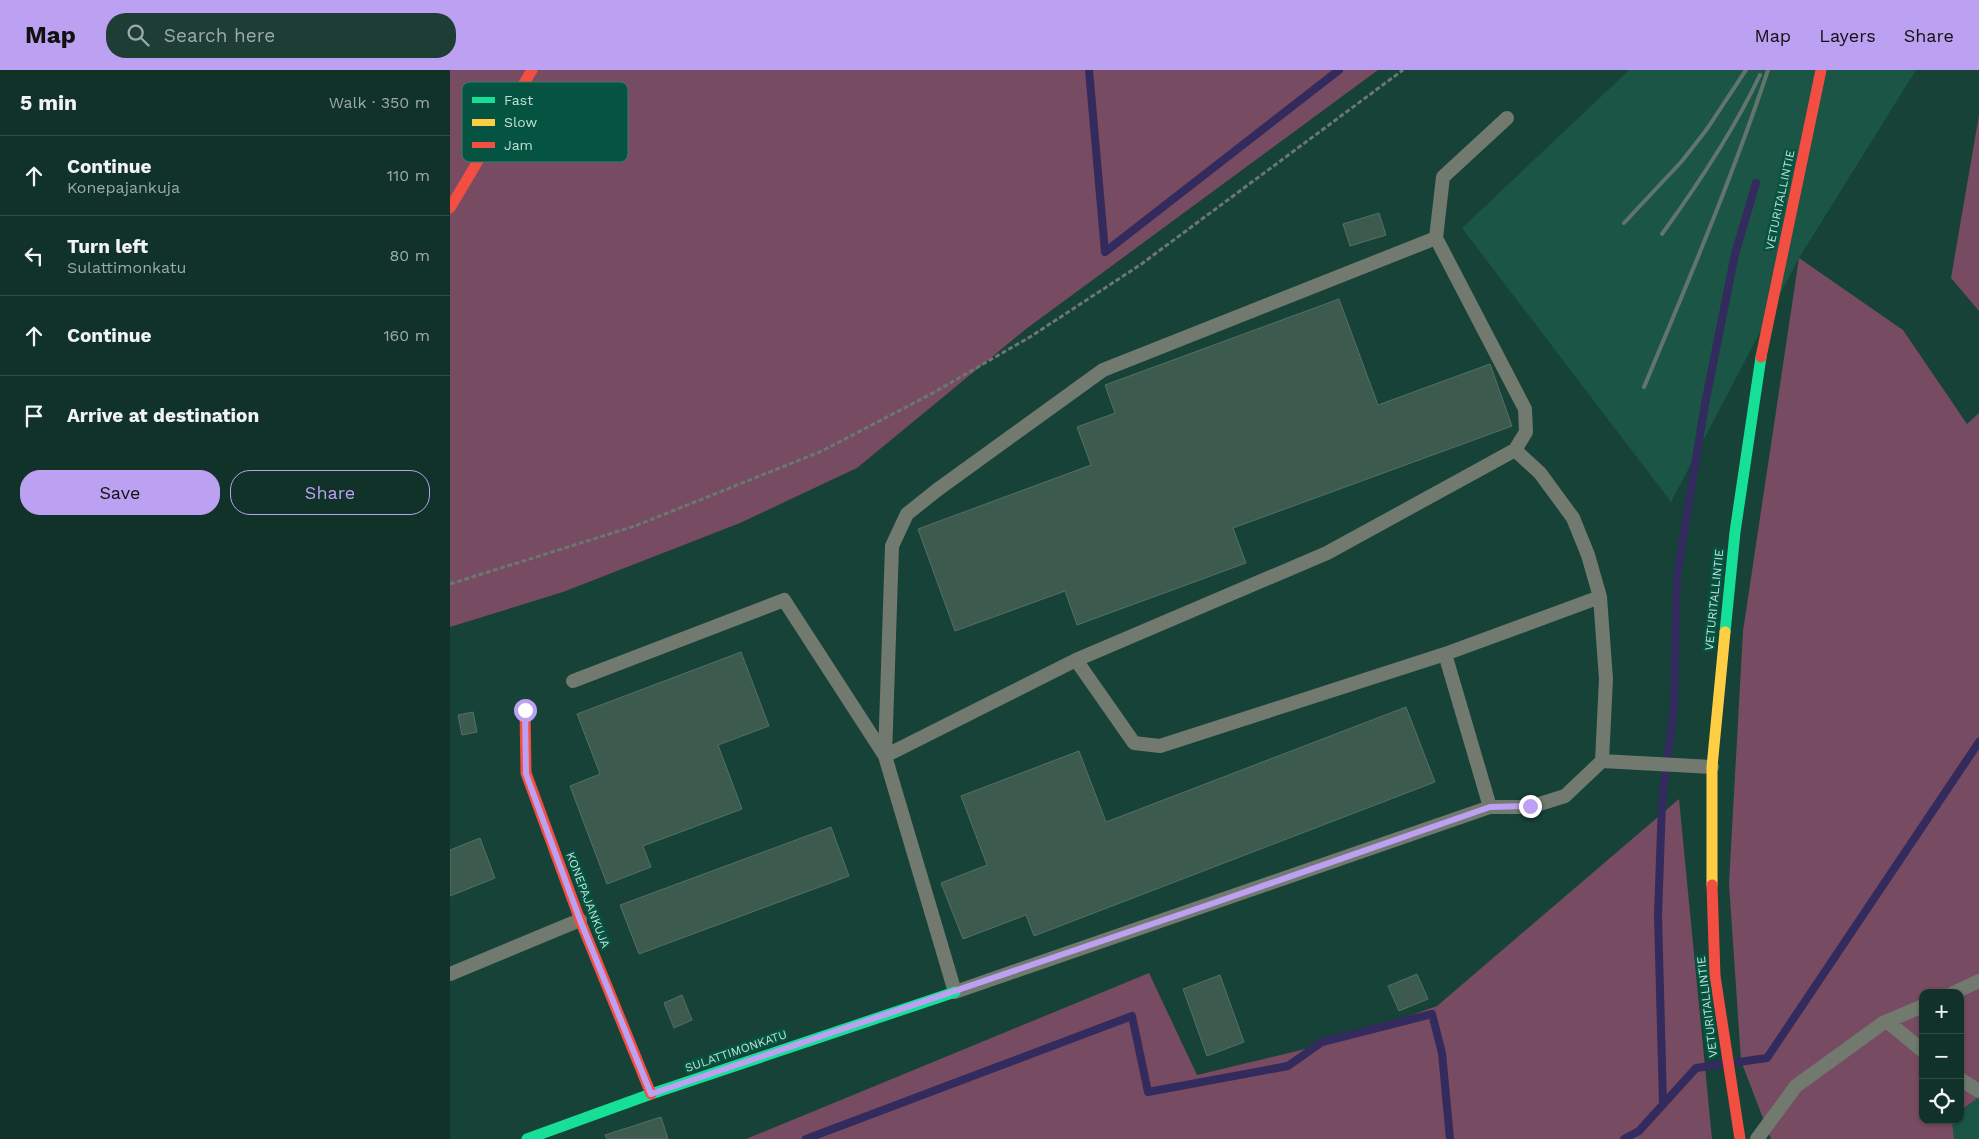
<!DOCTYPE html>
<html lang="en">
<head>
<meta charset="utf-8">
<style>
  :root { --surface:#103229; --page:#1e3e35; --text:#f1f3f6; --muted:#9caaa8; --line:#304d46; --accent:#bca0f2 }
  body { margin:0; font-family:"Work Sans",sans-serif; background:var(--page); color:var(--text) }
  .controls { position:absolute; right:15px; bottom:15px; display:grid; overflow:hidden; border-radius:10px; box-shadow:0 1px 4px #0004 }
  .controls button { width:45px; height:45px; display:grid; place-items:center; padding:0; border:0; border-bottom:1px solid var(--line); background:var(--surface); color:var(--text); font:25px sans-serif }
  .stop { position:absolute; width:15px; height:15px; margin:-11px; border:4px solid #bca0f2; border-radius:50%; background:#fff }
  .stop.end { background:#bca0f2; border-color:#fff; box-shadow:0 1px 5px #0008 }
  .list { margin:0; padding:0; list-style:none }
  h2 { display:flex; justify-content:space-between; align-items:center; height:65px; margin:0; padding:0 20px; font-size:21px }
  h2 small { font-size:16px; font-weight:400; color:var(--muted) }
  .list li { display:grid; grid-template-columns:32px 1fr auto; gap:15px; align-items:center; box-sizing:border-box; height:80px; padding:0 20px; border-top:1px solid var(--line) }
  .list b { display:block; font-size:19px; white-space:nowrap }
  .list p { margin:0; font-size:16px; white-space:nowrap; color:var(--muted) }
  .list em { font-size:16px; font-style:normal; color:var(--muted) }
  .actions { display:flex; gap:10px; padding:15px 20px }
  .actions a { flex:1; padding:11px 0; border:1px solid var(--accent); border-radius:20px; text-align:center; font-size:18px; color:var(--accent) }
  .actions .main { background:var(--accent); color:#111 }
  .icon { flex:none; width:28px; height:28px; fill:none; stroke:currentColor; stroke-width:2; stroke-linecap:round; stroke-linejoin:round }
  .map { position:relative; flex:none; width:1529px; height:1069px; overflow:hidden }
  header { display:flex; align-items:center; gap:30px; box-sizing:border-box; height:70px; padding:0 25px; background:var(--accent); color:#111 }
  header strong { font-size:24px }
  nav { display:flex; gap:28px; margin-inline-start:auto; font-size:18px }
  .search { width:350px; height:45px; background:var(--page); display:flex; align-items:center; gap:12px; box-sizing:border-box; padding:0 18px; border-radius:20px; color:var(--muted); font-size:19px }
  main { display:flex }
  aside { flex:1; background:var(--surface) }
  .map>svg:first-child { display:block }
</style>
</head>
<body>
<header>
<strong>Map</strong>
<div class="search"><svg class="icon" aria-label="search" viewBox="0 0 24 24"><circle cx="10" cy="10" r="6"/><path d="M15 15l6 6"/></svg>Search here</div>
<nav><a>Map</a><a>Layers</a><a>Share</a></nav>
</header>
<main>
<aside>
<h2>5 min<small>Walk · 350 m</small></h2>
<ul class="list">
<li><svg class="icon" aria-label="ahead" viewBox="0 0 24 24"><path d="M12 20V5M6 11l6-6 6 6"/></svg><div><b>Continue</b><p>Konepajankuja</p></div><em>110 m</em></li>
<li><svg class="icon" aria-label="left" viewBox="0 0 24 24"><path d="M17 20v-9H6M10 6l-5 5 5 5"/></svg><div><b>Turn left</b><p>Sulattimonkatu</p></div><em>80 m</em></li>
<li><svg class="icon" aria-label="ahead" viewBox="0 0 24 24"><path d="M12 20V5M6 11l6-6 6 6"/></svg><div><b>Continue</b></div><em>160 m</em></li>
<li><svg class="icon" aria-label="arrive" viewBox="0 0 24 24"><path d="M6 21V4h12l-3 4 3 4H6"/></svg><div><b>Arrive at destination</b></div></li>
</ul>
<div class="actions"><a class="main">Save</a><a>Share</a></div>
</aside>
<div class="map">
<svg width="1529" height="1069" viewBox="0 0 1529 1069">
  <rect width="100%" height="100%" fill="#164237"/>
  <path fill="#1b5546" d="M1179,0H1466L1349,188L1221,432L1012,158Z
    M1529,1027V1069H1504L1502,1050H1510V1041Z"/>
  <path fill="#774b61" d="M0,0H928L576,259L407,398L290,453L113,522L0,557Z
    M1529,45V241L1501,208Z
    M1349,188L1453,260L1517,354L1529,343V1027L1510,1041V923H1473V1050H1502L1504,1069H1321L1291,991L1279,813L1293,561Z
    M1229,729L1262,1069H296L699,903L747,1005L888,971L987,936Z"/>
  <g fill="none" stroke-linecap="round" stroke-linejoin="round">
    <path stroke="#332a5d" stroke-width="8" d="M639,0L655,182
      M655,182L889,0
      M1213,1034L1208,845L1212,733L1224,635L1227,505L1255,334L1285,184L1306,113
      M356,1069L682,946L698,1022L838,996L872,972L982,944L992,983L1000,1069
      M1174,1069L1189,1061L1246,998L1317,988L1529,672"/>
  </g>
  <path fill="#3d5a4e" stroke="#547064" d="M929,143L936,165L900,176L893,154Z
    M889,229L928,335L1040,294L1062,356L783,458L796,493L627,555L615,521L505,561L468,459L641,395L627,357L665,343L655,315Z
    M291,582L319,656L268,675L292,739L193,776L201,797L157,814L120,716L150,704L127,644Z
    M956,637L985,712L584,866L576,845L513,869L491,813L537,795L511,726L629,681L656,752Z
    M23,642L27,662L12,665L8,645Z
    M381,757L399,806L189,884L170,835Z
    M30,768L45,808L0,826V780Z
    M967,904L978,929L949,941L938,916Z
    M770,905L794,972L757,986L733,919Z
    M232,925L242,950L224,958L214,933Z
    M211,1047L218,1069H157L155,1065Z"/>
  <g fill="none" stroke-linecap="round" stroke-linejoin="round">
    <path stroke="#6a786f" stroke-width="3" stroke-dasharray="5 2.5" stroke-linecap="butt" d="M0,514L185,456L372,381L483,323L580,267L690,195L953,0"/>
    <path stroke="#72796f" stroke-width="14" d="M986,168L1075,339L1076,362L1065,380L877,483L626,590L435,686L442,476L457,444L487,420L653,300Z
      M986,168L993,107L1057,48
      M1065,380L1090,403L1123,448L1138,485L1150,527L1156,609L1152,691
      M626,590L684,673L710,676L995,584
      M123,611L334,530L435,686L505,922L1040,737H1080L1115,726L1152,691L1262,697
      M1040,737L995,584L1150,527
      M0,904L130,850
      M1503,923L1529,911
      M1438,952L1473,981
      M1510,1009L1529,1021
      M1307,1069L1346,1016L1433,953L1473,936"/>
    <path stroke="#16e098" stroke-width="11" d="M1275,562L1285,462L1311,287
      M77,1069L201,1024L505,922"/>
    <path stroke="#ffcf43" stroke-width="11" d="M1262,815V697L1275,562"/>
    <path stroke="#f24e42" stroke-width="11" d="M0,138L82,0
      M1311,287L1371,0
      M75,640L76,703L130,850L201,1024
      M1262,815L1265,906L1290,1069"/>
    <path stroke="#62756c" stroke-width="4" d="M1174,153L1232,91L1257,59L1296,0
      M1212,164C1249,113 1283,62 1310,5
      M1194,317C1238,212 1282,108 1318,0"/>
  </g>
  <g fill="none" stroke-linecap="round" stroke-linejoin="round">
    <path stroke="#bca0f2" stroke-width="6" d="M75,640L76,704L130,850L201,1024L761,834L1040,737L1080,736"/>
  </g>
  <g text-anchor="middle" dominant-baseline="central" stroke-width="5" stroke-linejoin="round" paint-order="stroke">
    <g font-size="12" fill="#c0e0d5" stroke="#055341">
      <text transform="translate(1330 130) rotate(-78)">VETURITALLINTIE</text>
      <text transform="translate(1264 530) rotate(-84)">VETURITALLINTIE</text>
      <text transform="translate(138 830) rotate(69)">KONEPAJANKUJA</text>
      <text transform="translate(1257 937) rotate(-97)">VETURITALLINTIE</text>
      <text transform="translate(286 981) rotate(-19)">SULATTIMONKATU</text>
    </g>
  </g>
  <rect x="12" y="12" width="166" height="80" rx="8" fill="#055341" stroke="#3d7d6d" stroke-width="1"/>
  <rect x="22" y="27" width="23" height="6" fill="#16e098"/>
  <rect x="22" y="49" width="23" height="7" fill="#ffcf43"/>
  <rect x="22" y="72" width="23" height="6" fill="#f24e42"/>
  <g font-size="14" fill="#c0e0d5">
    <text x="54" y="35">Fast</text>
    <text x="54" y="57">Slow</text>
    <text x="54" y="80">Jam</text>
  </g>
</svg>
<div class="controls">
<button>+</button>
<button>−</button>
<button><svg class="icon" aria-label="locate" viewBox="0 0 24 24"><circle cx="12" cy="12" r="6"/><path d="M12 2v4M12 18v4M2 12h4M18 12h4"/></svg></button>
</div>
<div class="stop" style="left:75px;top:640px"></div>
<div class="stop end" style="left:1080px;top:736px"></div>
</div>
</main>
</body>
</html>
